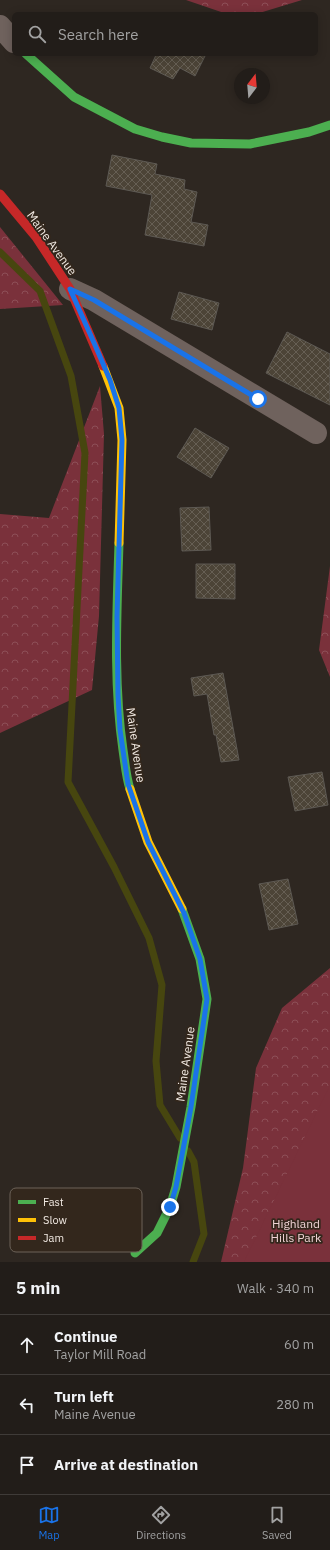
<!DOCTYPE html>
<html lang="en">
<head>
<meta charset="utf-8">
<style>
  :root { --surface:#221d19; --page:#2e2a26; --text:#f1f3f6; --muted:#a2a2a2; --line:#3f3b38; --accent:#1a73e8 }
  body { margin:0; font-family:"IBM Plex Sans",sans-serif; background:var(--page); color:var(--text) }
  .compass { position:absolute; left:234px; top:68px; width:36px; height:36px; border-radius:50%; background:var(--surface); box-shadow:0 2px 10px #0003; rotate:16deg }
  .stop { position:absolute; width:12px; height:12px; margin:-9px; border:3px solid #1a73e8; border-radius:50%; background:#fff }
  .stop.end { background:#1a73e8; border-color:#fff; box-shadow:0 1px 4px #0008 }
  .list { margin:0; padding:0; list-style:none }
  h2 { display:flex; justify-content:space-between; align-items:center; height:52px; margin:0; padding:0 16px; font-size:17px }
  h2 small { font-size:13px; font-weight:400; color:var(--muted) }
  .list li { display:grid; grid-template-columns:26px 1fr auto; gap:12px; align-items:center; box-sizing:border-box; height:60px; padding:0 16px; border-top:1px solid var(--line) }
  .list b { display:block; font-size:15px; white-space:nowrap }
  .list p { margin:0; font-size:13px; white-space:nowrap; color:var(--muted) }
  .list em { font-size:13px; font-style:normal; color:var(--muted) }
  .icon { flex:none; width:22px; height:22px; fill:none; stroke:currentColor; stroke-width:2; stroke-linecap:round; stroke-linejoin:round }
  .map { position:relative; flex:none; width:330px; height:1262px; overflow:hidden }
  .search { position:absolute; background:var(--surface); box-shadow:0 2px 10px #0003; left:12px; right:12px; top:12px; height:44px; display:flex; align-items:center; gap:10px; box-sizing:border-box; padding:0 14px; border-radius:6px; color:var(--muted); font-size:15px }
  .sheet { height:232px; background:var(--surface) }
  nav { display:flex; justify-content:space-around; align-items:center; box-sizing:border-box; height:56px; border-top:1px solid var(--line); background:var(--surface); font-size:11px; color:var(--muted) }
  nav a { display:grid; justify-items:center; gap:2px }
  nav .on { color:var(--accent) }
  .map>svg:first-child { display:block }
</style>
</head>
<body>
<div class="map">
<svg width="330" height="1262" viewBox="0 0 330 1262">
  <defs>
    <pattern id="forest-crowns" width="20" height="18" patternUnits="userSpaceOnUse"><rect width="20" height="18" fill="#7a313b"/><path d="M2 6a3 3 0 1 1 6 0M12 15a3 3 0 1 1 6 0" fill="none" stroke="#8d4f57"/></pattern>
    <pattern id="building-cross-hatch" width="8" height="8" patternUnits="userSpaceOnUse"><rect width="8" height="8" fill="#4c4437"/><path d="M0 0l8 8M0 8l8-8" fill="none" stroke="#665f54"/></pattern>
  </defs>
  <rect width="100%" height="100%" fill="#2e2721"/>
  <path fill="url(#forest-crowns)" d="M186,0H302L256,14H227Z
    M0,227L63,305L0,309Z
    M100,386L104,434L99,616L92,690L0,733V514L49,518Z
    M330,566V677L319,650Z
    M330,968V1262H221L243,1168L256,1068L282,1008Z"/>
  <path fill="#7a313b" d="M330,1085V1262H244Z"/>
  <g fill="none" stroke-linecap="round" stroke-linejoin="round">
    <path stroke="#47460f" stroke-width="7" d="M0,252L40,291L71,376L85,453L68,782L114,867L149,938L162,985L156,1061L160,1105L180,1138
      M188,1151L194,1162L204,1234L193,1262"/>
  </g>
  <path fill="url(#building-cross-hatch)" stroke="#5d5953" d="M153,54H206L195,76L180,68L173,79L150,68L156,55Z
    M112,155L157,164L155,174L185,180L184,189L197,192L191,222L208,225L204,246L145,235L152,195L106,186Z
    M179,292L219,303L212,330L171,319Z
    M287,332L330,354V405L266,373Z
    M195,428L229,448L211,478L177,457Z
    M209,507L211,550L182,551L180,508Z
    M196,564H235V599L196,598Z
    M223,673L239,760L221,762L216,735H214L207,694L194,696L191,678Z
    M322,772L328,805L295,811L288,777Z
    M288,879L298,924L269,930L259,884Z"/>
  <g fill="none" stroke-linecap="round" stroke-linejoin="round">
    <path stroke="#6f625d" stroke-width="22" d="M0,26L14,42
      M70,289L94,300L316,433"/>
    <path stroke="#4caf50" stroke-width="9" d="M26,54L74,97L135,129L162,137L191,143L250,144L309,132L330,125
      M119,543C117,611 113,682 123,750C125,763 126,777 130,789
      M135,1253L157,1233L170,1207L176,1187L191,1107L207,999L200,959L182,909"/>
    <path stroke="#ffc107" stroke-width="9" d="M103,366L119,408L122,440L119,543
      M130,789L148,842L182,909"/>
    <path stroke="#c62828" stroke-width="9" d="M0,194L36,237L70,289L103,366"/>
  </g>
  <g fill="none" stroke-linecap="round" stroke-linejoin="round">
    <path stroke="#1a73e8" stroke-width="5" d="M170,1207L176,1187L191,1107L207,999L200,959L184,913L148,842L128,784L120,730L118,695L117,617L122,440L119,408L110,380L95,345L70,289L94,300L258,399"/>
  </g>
  <g text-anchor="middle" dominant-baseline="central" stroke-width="3.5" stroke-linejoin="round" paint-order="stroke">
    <g font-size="12" fill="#f2eae3" stroke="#33271c">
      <text transform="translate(52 243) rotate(54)">Maine Avenue</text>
      <text transform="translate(136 745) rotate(82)">Maine Avenue</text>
      <text transform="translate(185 1064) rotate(-82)">Maine Avenue</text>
    </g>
    <g font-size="12" fill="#efd2d4" stroke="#33271c">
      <text x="296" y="1223">Highland<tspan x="296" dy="14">Hills Park</tspan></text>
    </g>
  </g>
  <rect x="10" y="1188" width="132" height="64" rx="6" fill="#33271c" stroke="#6c6258" stroke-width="1"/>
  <rect x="18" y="1200" width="18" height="4" fill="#4caf50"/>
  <rect x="18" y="1218" width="18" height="4" fill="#ffc107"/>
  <rect x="18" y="1236" width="18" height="4" fill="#c62828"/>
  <g font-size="11" fill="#f2eae3">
    <text x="43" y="1206">Fast</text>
    <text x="43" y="1224">Slow</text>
    <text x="43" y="1242">Jam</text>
  </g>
</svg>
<svg class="compass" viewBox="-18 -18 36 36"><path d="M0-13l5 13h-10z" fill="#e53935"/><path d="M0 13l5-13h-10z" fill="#a2a2a2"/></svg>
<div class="stop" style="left:258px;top:399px"></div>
<div class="stop end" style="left:170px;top:1207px"></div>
<div class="search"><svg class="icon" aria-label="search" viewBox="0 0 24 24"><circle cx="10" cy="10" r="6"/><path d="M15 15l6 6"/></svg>Search here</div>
</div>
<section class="sheet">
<h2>5 min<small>Walk · 340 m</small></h2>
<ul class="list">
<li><svg class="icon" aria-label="ahead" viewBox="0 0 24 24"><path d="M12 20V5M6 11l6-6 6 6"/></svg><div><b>Continue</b><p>Taylor Mill Road</p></div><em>60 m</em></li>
<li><svg class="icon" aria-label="left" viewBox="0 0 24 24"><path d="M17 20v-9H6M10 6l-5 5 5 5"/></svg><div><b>Turn left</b><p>Maine Avenue</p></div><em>280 m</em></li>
<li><svg class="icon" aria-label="arrive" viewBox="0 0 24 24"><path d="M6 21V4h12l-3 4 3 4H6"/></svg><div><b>Arrive at destination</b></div></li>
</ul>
</section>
<nav>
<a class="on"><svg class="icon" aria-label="map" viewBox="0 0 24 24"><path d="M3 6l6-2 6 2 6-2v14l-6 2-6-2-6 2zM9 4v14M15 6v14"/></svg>Map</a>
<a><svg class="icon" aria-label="directions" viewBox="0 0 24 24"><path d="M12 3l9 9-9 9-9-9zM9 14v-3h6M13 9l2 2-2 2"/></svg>Directions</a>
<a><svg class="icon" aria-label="saved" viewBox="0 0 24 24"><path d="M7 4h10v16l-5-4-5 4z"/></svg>Saved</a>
</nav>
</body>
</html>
